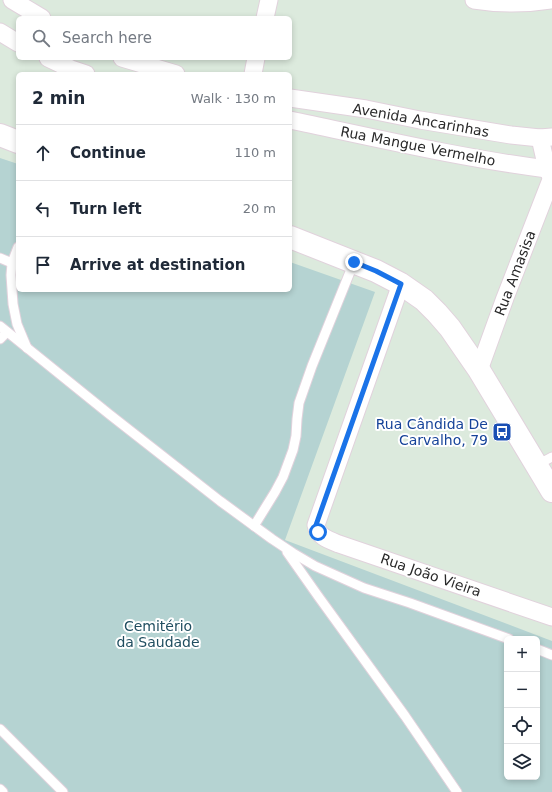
<!DOCTYPE html>
<html lang="en">
<head>
<meta charset="utf-8">
<style>
  :root { --surface:#fff; --page:#f2f2f3; --text:#1f2937; --muted:#747a83; --line:#e0e1e3 }
  body { margin:0; font-family:"DejaVu Sans",sans-serif; background:var(--page); color:var(--text) }
  .controls { position:absolute; right:12px; bottom:12px; display:grid; overflow:hidden; border-radius:6px; box-shadow:0 2px 6px #0003 }
  .controls button { width:36px; height:36px; display:grid; place-items:center; padding:0; border:0; border-bottom:1px solid var(--line); background:var(--surface); color:var(--text); font:20px sans-serif }
  .stop { position:absolute; width:12px; height:12px; margin:-9px; border:3px solid #1a73e8; border-radius:50%; background:#fff }
  .stop.end { background:#1a73e8; border-color:#fff; box-shadow:0 1px 4px #0008 }
  .list { margin:0; padding:0; list-style:none }
  h2 { display:flex; justify-content:space-between; align-items:center; height:52px; margin:0; padding:0 16px; font-size:17px }
  h2 small { font-size:13px; font-weight:400; color:var(--muted) }
  .list li { display:grid; grid-template-columns:26px 1fr auto; gap:12px; align-items:center; box-sizing:border-box; height:56px; padding:0 16px; border-top:1px solid var(--line) }
  .list b { display:block; font-size:15px; white-space:nowrap }
  .list em { font-size:13px; font-style:normal; color:var(--muted) }
  .icon { flex:none; width:22px; height:22px; fill:none; stroke:currentColor; stroke-width:2; stroke-linecap:round; stroke-linejoin:round }
  .map { position:relative; flex:none; width:552px; height:792px; overflow:hidden }
  .search { position:absolute; background:var(--surface); box-shadow:0 2px 6px #0003; left:16px; top:16px; width:276px; height:44px; display:flex; align-items:center; gap:10px; box-sizing:border-box; padding:0 14px; border-radius:6px; color:var(--muted); font-size:15px }
  .panel { position:absolute; background:var(--surface); box-shadow:0 2px 6px #0003; left:16px; top:72px; width:276px; height:220px; border-radius:6px }
  .map>svg:first-child { display:block }
  .cemetery { fill:#b5d3d2; fill-rule:evenodd }
  .lines { fill:none; stroke-linecap:round; stroke-linejoin:round }
  .service-casing { stroke:#e1d2dc; stroke-width:11 }
  .minor-casing { stroke:#e1d2dc; stroke-width:19 }
  .tertiary-casing { stroke:#e1d2dc; stroke-width:24 }
  .service { stroke:#fff; stroke-width:9 }
  .minor { stroke:#fff; stroke-width:17 }
  .tertiary { stroke:#fff; stroke-width:22 }
  .route { stroke:#1a73e8; stroke-width:5 }
  .labels { text-anchor:middle; stroke-width:4; stroke-linejoin:round; paint-order:stroke }
  .street-label { font-size:14px; fill:#292929; stroke:#fff }
  .transit-label { font-size:14px; fill:#164399; stroke:#fff; text-anchor:end }
  .park-label { font-size:14px; fill:#204e60; stroke:#fff }
</style>
</head>
<body>
<div class="map">
<svg width="552" height="792" viewBox="0 0 552 792">
  <rect width="100%" height="100%" fill="#dceadd"/>
  <path class="cemetery" d="M0,158l18,6v126h272v-28l85,30 -90,248 267,101v151h-552zM507,639h30v138h-30z"/>
  <g class="lines">
    <defs>
      <g id="service">
        <polyline points="18,247 12,263 11,275 13,304 17,324 27,348"/>
        <polyline points="0,258 12,263"/>
        <polyline points="0,326 109,414 220,501 272,539 293,553 315,566 364,588 410,603 509,639"/>
        <polyline points="0,339 7,332"/>
        <polyline points="537,465 552,457"/>
        <polyline points="254,526 275,492 283,477 293,450 296,436 297,419 299,403 312,366 354,262"/>
        <polyline points="287,552 318,596 405,716 457,792"/>
        <polyline points="537,649 552,655"/>
        <polyline points="0,729 63,792"/>
        <polyline points="0,789 3,792"/>
      </g>
      <g id="minor">
        <polyline points="12,0 42,18"/>
        <path d="M474,0c25,4 51,4 76,0"/>
        <polyline points="265,18 269,0"/>
        <polyline points="0,32 18,43"/>
        <polyline points="48,58 71,69 86,74"/>
        <polyline points="122,58 176,74"/>
        <polyline points="253,74 256,58"/>
        <polyline points="290,98 366,109 420,120 511,135 540,138 552,137"/>
        <path d="M290,120c86,18 170,38 257,49"/>
        <polyline points="540,138 547,169 552,178"/>
        <path d="M401,284l-85,241c2,12 13,15 23,19l213,73"/>
        <polyline points="479,370 505,298 552,177"/>
      </g>
      <g id="tertiary">
        <polyline points="0,135 18,142"/>
        <polyline points="290,237 376,271 401,284 424,300 437,313 450,328 479,370 552,491"/>
      </g>
    </defs>
    <use href="#service" class="service-casing"/>
    <use href="#minor" class="minor-casing"/>
    <use href="#tertiary" class="tertiary-casing"/>
    <use href="#service" class="service"/>
    <use href="#minor" class="minor"/>
    <use href="#tertiary" class="tertiary"/>
  </g>
  <g class="lines">
    <polyline class="route" points="318,532 316,525 401,284 376,271 354,262"/>
  </g>
  <defs>
    <symbol id="bus-square" viewBox="-11 -11 22 22"><rect x="-9" y="-9" width="18" height="18" rx="4" fill="#1a4fb4" stroke="#fff"/><path d="M-5-6H5V4H4V6H2V4H-2V6H-4V4H-5ZM-3.5-4V0h7V-4ZM-3.5 1.2v1.5H-2V1.2ZM2 1.2v1.5H3.5V1.2Z" fill="#fff"/></symbol>
  </defs>
  <g fill-rule="evenodd">
    <use href="#bus-square" x="491" y="421" width="22" height="22"/>
  </g>
  <g class="labels">
    <g class="street-label">
      <text transform="translate(421 120) rotate(10)" y="5">Avenida Ancarinhas</text>
      <text transform="translate(418 146) rotate(11)" y="5">Rua Mangue Vermelho</text>
      <text transform="translate(515 273) rotate(-69)" y="5">Rua Amasisa</text>
      <text transform="translate(431 575) rotate(19)" y="5">Rua João Vieira</text>
    </g>
    <g class="transit-label">
      <text x="488" y="429">Rua Cândida De<tspan x="488" dy="16">Carvalho, 79</tspan></text>
    </g>
    <g class="park-label">
      <text x="158" y="631">Cemitério<tspan x="158" dy="16">da Saudade</tspan></text>
    </g>
  </g>
</svg>
<div class="controls">
<button>+</button>
<button>−</button>
<button><svg class="icon" aria-label="locate" viewBox="0 0 24 24"><circle cx="12" cy="12" r="6"/><path d="M12 2v4M12 18v4M2 12h4M18 12h4"/></svg></button>
<button><svg class="icon" aria-label="layers" viewBox="0 0 24 24"><path d="M12 4l9 5-9 5-9-5zM3 14l9 5 9-5"/></svg></button>
</div>
<div class="stop" style="left:318px;top:532px"></div>
<div class="stop end" style="left:354px;top:262px"></div>
<div class="search"><svg class="icon" aria-label="search" viewBox="0 0 24 24"><circle cx="10" cy="10" r="6"/><path d="M15 15l6 6"/></svg>Search here</div>
<section class="panel">
<h2>2 min<small>Walk · 130 m</small></h2>
<ul class="list">
<li><svg class="icon" aria-label="ahead" viewBox="0 0 24 24"><path d="M12 20V5M6 11l6-6 6 6"/></svg><div><b>Continue</b></div><em>110 m</em></li>
<li><svg class="icon" aria-label="left" viewBox="0 0 24 24"><path d="M17 20v-9H6M10 6l-5 5 5 5"/></svg><div><b>Turn left</b></div><em>20 m</em></li>
<li><svg class="icon" aria-label="arrive" viewBox="0 0 24 24"><path d="M6 21V4h12l-3 4 3 4H6"/></svg><div><b>Arrive at destination</b></div></li>
</ul>
</section>
</div>
</body>
</html>
